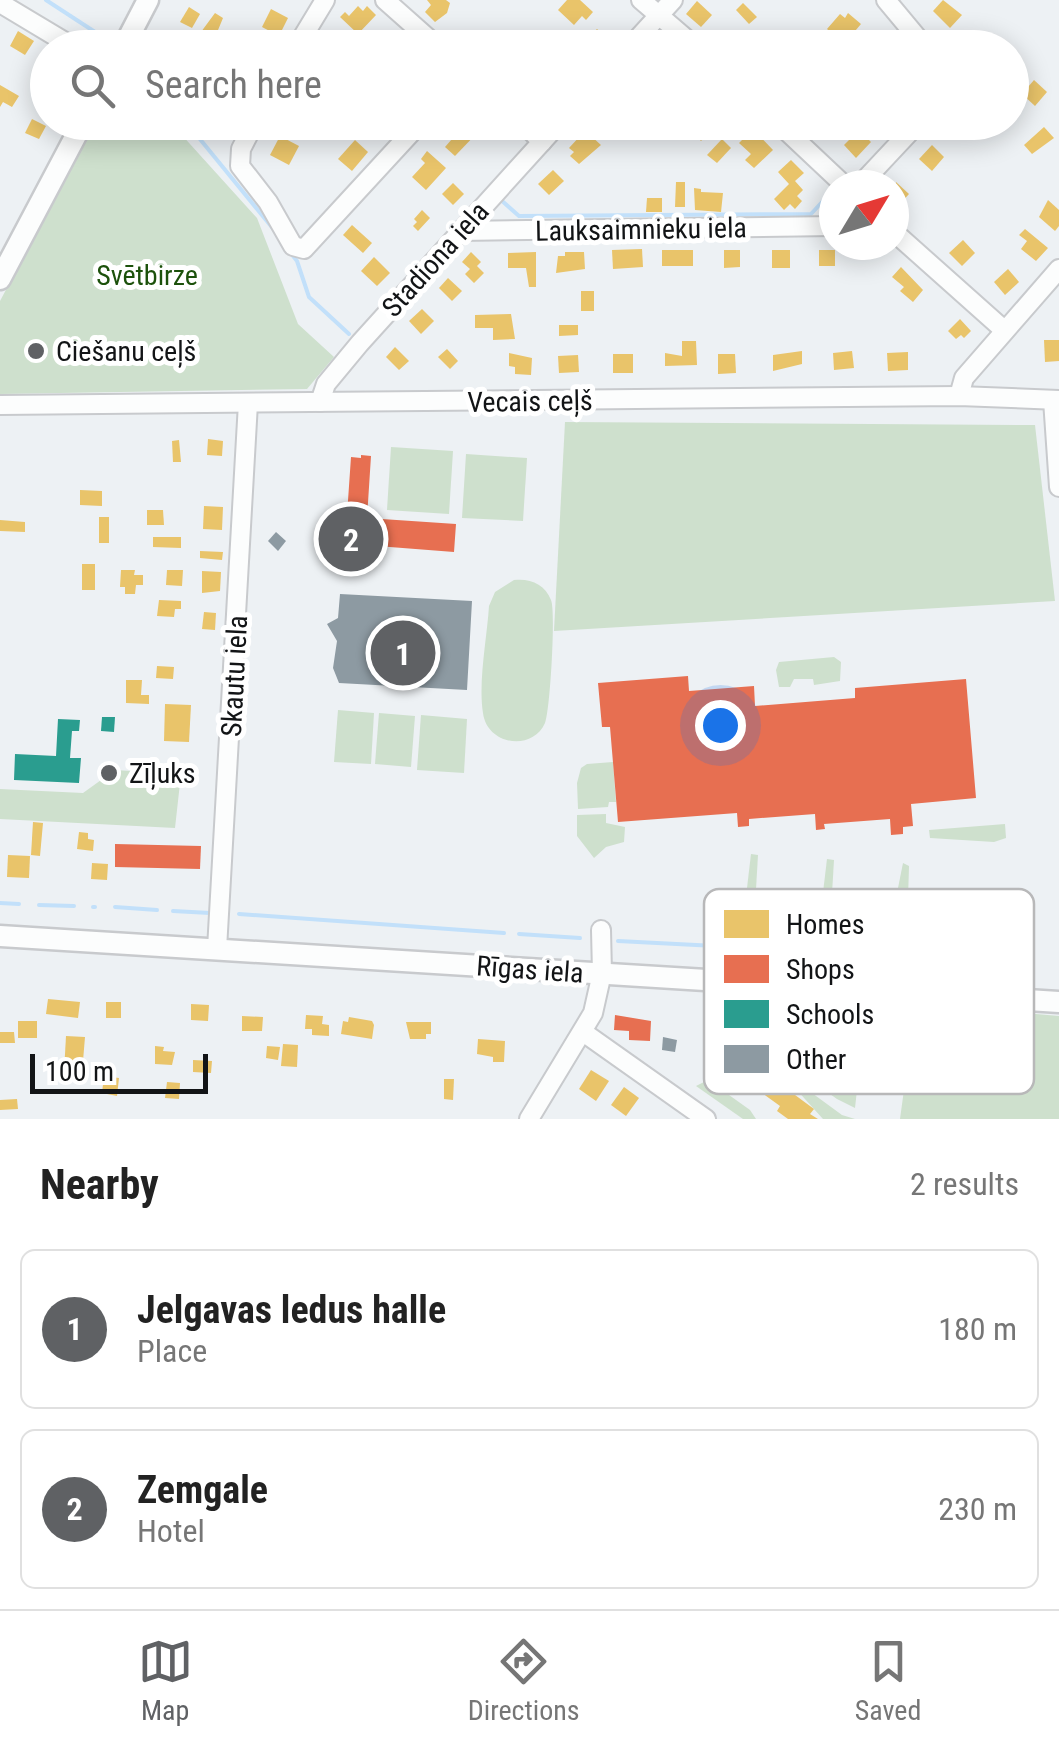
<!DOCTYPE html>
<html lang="en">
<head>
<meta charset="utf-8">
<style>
  :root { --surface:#fff; --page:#f2f2f2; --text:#222; --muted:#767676; --line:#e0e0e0; --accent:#5f6164 }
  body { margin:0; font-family:"Roboto Condensed",sans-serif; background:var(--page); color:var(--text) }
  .compass { position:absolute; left:819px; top:170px; width:90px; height:90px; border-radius:50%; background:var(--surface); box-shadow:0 5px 25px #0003; rotate:52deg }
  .scale { position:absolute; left:30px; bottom:25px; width:178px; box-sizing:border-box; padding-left:10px; border:5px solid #121416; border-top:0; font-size:28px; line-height:35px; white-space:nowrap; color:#121416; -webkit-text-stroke:8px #fff; paint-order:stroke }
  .you { position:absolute; left:720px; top:725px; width:35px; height:35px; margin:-25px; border:8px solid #fff; border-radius:50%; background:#1a73e8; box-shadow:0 0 0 15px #1a73e833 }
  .badge { display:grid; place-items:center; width:65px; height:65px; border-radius:50%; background:var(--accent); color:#fff; font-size:32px; font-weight:700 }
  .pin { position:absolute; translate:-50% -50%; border:5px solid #fff; box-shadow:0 2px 10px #0006 }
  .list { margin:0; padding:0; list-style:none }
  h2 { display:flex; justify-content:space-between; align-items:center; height:130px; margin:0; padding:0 40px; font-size:42px }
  h2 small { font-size:32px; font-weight:400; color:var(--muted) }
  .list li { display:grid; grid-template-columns:65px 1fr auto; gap:30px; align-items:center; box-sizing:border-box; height:160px; margin:0 20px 20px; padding:0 20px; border:2px solid var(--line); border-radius:15px }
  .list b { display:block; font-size:38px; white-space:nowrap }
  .list p { margin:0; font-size:32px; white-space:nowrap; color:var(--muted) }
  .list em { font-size:32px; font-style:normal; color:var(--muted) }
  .icon { flex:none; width:55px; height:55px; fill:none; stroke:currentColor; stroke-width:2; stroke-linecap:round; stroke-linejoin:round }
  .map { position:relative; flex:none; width:1059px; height:1119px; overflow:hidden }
  .search { position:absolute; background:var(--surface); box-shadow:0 5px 25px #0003; left:30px; right:30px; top:30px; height:110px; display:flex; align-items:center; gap:25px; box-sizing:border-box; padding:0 35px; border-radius:55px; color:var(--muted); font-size:38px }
  .sheet { height:490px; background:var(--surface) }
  nav { display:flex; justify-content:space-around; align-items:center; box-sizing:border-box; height:140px; border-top:2px solid var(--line); background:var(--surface); font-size:28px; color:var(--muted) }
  nav a { display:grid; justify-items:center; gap:5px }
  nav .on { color:var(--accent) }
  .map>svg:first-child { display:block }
  .green { fill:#cee0cd }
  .homes { fill:#e9c46a }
  .shops { fill:#e76f51 }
  .schools { fill:#2a9d8f }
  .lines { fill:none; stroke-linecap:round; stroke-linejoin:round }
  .stream { stroke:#c2e0fa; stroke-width:4 }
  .building { fill:#8d9aa2 }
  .minor-casing { stroke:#c8cacd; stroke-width:22 }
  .major-casing { stroke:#c8cacd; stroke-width:25 }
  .minor { stroke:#fcfdfd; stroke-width:18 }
  .major { stroke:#fcfdfd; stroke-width:20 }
  .poi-dot { fill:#5f6164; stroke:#fff; stroke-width:4 }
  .labels { text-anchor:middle; stroke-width:10; stroke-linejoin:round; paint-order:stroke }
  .street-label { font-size:28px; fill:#121416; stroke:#fff }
  .park-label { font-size:28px; fill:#1c510b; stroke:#fff }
  .poi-label { font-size:28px; fill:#121416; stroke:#fff; text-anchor:start }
  .key { fill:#fff; stroke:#b8b8b9; stroke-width:2.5 }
  .key-label { font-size:28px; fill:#121416 }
</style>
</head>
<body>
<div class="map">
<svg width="1059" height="1119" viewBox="0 0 1059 1119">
  <rect width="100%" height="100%" fill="#edf1f4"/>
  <g class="green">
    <polygon points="95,123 171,123 257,218 298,324 334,357 307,389 0,394 0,301"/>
    <polygon points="565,422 1035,425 1055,601 554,631"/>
    <polygon points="391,447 453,451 449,514 387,510"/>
    <polygon points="466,454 527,458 523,521 462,518"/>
    <path d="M514,580c16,-2 31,4 37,20 5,11 -1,111 -6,123 -13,29 -58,22 -62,-10 -5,-31 4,-75 6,-107l6,-14z"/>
    <polygon points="834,657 841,662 840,681 814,685 813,679 794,679 790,687 779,687 776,670 779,662"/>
    <polygon points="338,710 374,713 371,764 334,762"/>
    <polygon points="379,713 415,716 411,767 375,764"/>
    <polygon points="421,715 467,719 464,773 417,770"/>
    <polygon points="613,762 616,802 609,802 608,807 578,809 577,783 581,768 587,764"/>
    <polygon points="115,770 181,774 175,828 0,819 0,789 83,793"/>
    <polygon points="606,814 606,823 625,827 624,842 606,847 594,858 577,836 577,815"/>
    <polygon points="1005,824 1006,838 994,842 930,838 929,830"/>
    <polygon points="751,854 758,855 754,923 743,922"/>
    <polygon points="827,859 834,860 830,927 819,926"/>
    <polygon points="903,863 909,866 907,932 896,931 898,888"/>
    <polygon points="907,1003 1059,1016 1059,1119 900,1119 906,1075"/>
    <polygon points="826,1047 834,1069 859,1072 855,1108 837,1099 803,1075"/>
    <polygon points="753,1050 842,1115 855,1119 823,1119 795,1088 750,1054"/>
    <polygon points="708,1080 750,1110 756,1119 743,1119 696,1086"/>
  </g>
  <g class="homes">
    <polygon points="427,0 446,0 450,3 447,13 435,22 425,12 431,5"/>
    <polygon points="567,0 580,0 593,12 586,20 582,16 574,25 558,10"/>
    <polygon points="943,0 962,15 950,28 933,11"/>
    <polygon points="697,1 712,15 701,27 686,14"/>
    <polygon points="743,3 757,17 749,24 736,10"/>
    <polygon points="358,6 363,11 367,6 376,15 358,34 340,17 345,12 349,16"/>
    <polygon points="189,7 200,14 192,28 180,22"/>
    <polygon points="271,9 288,18 279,36 262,27"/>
    <polygon points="215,13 223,18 211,47 202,42 206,35 201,32"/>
    <polygon points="848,13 861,24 850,37 842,30 836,37 827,29 840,14 845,18"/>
    <polygon points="597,29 607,38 598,48 593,48 585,40"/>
    <polygon points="18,31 34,41 25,55 10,46"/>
    <polygon points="487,33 501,48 473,48"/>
    <polygon points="392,34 406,48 379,48"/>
    <polygon points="1034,80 1047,92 1035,106 1022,94"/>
    <polygon points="0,85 19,96 12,107 3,102 0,107"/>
    <polygon points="32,119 46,126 39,139 25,133"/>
    <polygon points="207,122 230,122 224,135 205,126"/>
    <polygon points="467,122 478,132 455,156 445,147"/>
    <polygon points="707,122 713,129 701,141 694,134"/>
    <polygon points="953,122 974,122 958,140 947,129"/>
    <polygon points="1044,127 1054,138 1032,154 1024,145"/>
    <polygon points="753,129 773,150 754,168 745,160 751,154 739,143"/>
    <polygon points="859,130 871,142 856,158 844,145"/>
    <polygon points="581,135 586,140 590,135 601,145 579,164 570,156 574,152 569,148"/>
    <polygon points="280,136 299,146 289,165 270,155"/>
    <polygon points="722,139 731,148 717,163 707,155"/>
    <polygon points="355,140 368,152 352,171 338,159"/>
    <polygon points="932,145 944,157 932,171 919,159"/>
    <polygon points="427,151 446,168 426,190 412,177 425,163 421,159"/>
    <polygon points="791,160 804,173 795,181 803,190 797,196 802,201 795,209 790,204 784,210 774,199 789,184 778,172"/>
    <polygon points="553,170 564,181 549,195 538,184"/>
    <polygon points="676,182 685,182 685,207 675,207"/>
    <polygon points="896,182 909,194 898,206 894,203"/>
    <polygon points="453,183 464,194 453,205 442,194"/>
    <polygon points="694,188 701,189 701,192 723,193 721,212 695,210"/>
    <polygon points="647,198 662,198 662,212 646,212"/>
    <polygon points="1048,200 1059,210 1059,226 1055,231 1039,217"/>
    <polygon points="422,210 430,218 418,231 413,226 417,222 414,219"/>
    <polygon points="352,225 372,243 363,253 343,235"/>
    <polygon points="1025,229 1048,248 1036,261 1021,249 1027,241 1019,235"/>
    <polygon points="963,240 975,253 962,266 949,253"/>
    <polygon points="642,249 643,267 613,269 612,250"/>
    <rect x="662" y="250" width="31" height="16"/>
    <polygon points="724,250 740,250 740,267 724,268"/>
    <rect x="772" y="250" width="18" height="18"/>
    <rect x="819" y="250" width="16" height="16"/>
    <polygon points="471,252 481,262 477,266 484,273 474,283 465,274 470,269 462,262"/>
    <polygon points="536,252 536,287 529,287 526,268 508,268 508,253"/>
    <polygon points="565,252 584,252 585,269 556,273 558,256 565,256"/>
    <polygon points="374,257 390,273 377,286 361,271"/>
    <polygon points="901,267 923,290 913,302 900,291 904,287 892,277"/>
    <polygon points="1008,269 1019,282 1005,295 994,282"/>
    <polygon points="448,278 462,291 452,301 439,288"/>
    <rect x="581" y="291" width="13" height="20"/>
    <polygon points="422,309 434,321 421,334 409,321"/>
    <polygon points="511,314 515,339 493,340 493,328 475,328 475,315"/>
    <polygon points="960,319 971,331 964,338 961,335 956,339 948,331"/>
    <polygon points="559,325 578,325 578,335 559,336"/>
    <polygon points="1044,340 1059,340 1059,361 1045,362"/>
    <polygon points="682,341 696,341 697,365 665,366 665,353 682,356"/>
    <polygon points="395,347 409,361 399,370 386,357"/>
    <polygon points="447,349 458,361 450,369 438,357"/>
    <polygon points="802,351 802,364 773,371 773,355"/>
    <polygon points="852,351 854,368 834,370 833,353"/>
    <polygon points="908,352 908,370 888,371 887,353"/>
    <polygon points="509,353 532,358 531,375 515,374 515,367 509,366"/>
    <rect x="613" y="354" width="20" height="19"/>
    <polygon points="718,354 735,354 736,373 718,374"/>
    <polygon points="578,355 579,372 559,373 558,356"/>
    <polygon points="208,439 223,441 222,456 207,455"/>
    <polygon points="179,440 181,462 173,462 172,441"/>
    <polygon points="80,490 102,491 102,506 80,505"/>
    <polygon points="204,506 223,507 222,530 203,529"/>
    <polygon points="147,510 163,510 164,525 147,525"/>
    <rect x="99" y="517" width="10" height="26"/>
    <polygon points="0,520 25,522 25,532 0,531"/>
    <polygon points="153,537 181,537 181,548 153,547"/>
    <polygon points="200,551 223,552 222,560 200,558"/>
    <rect x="82" y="564" width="13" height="26"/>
    <polygon points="121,570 135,570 134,575 143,575 143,585 136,585 135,594 125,594 125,587 120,587"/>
    <polygon points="167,570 183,570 182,586 166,585"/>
    <polygon points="202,571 221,572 220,591 202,593"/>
    <polygon points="159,600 181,601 181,609 175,609 174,617 157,616"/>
    <polygon points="204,612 216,613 215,630 202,629"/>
    <polygon points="157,666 174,667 173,679 156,678"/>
    <polygon points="126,680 142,680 141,695 149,695 149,704 126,703"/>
    <polygon points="165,704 191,705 189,742 164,741"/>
    <polygon points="33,822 43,823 40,856 31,855"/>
    <polygon points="79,832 88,833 88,839 94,840 93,851 77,849"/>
    <polygon points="8,855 30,856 29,878 7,877"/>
    <polygon points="92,863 108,864 107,880 91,879"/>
    <polygon points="48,999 80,1002 78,1018 46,1014"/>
    <rect x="106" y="1002" width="15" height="16"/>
    <polygon points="191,1004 209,1005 208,1021 191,1020"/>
    <polygon points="306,1015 323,1016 322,1024 329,1025 329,1036 312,1035 312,1029 305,1029"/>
    <polygon points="242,1016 263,1017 262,1031 242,1031"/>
    <polygon points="349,1017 372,1021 374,1025 372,1039 341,1034 343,1021 348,1022"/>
    <rect x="18" y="1021" width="19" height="17"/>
    <polygon points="406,1022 431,1022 431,1034 426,1034 426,1039 410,1039"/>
    <polygon points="0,1032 14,1032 15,1043 0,1043"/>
    <polygon points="66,1036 85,1037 82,1073 64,1072"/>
    <polygon points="478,1039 505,1041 504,1062 493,1062 493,1057 477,1054"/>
    <polygon points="283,1044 298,1045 297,1067 281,1066"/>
    <polygon points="155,1046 164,1047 163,1051 175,1052 172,1065 155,1064"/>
    <polygon points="267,1046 280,1047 278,1060 266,1058"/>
    <polygon points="747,1053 794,1087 791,1092 814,1109 810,1114 818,1119 788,1119 777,1111 780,1106 733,1072"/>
    <polygon points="193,1060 212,1061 211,1073 193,1072"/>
    <polygon points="591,1070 609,1081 596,1101 579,1089"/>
    <polygon points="104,1076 119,1078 117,1096 102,1093"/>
    <polygon points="444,1079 454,1079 453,1100 444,1099"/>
    <polygon points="167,1082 180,1083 179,1099 165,1098"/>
    <polygon points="624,1087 639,1098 626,1116 611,1105"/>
    <polygon points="17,1099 18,1109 0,1110 0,1100"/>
  </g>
  <g class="shops">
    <polygon points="361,455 371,456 367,518 456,524 454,552 377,546 377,550 371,549 359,560 331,530 347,515 351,457 361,458"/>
    <polygon points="688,676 689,691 754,686 755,706 855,698 855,688 966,679 976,798 911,804 913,826 903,827 903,834 891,835 890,819 824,824 825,829 816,830 815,814 749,819 749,826 738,827 737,813 618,822 610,727 602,727 598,683"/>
    <polygon points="115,844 201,846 200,869 115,867"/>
    <polygon points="615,1015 651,1021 650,1041 629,1040 629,1031 614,1030"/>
  </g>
  <g class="schools">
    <polygon points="102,717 115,717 114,732 101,731"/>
    <polygon points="58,719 80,720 79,731 72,731 70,758 81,758 79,783 14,780 15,754 56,756"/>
  </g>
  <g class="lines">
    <g class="stream">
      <polyline points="46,0 115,45"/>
      <polyline points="186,122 275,231"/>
      <polyline points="501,200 519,216 811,214 834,189"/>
      <polyline points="289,251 297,261 309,297 349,334"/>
      <polyline points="0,903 19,904"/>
      <polyline points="39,905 74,906"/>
      <polyline points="93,907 95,907"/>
      <polyline points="115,907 157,910"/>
      <polyline points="173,911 210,913"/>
      <polyline points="239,914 504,933"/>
      <polyline points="519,934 580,938"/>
      <polyline points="618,941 735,947"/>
    </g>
  </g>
  <g class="building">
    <polygon points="276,532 286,541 278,551 268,541"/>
    <polygon points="340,594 472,601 467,690 339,683 333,668 337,641 327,624 338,618"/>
    <polygon points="663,1037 677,1040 675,1052 662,1050"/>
  </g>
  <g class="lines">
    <defs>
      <g id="minor">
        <polyline points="385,0 439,48"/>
        <polyline points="641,0 697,48"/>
        <polyline points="886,0 926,48"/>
        <polyline points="0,3 75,48"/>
        <polyline points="296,48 325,0"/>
        <polyline points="629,48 673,0"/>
        <polyline points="255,122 241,149 240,166 268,202 293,246 304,249 421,122"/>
        <polyline points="522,122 542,142"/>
        <polyline points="777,122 844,185"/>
        <polyline points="860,185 919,122"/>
        <polyline points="460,231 834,226"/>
        <polyline points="894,232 1004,330"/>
        <polyline points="959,396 964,378 1059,269"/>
        <polyline points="1053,400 1059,487"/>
        <polyline points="320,402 326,384 360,343 560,122"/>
        <polyline points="0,405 959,396 1059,400"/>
        <polyline points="217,949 248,403"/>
        <polyline points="583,1032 706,1119"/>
        <polyline points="529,1119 593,1013 602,973 601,930"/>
      </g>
      <g id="major">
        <polyline points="123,48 148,0"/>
        <polyline points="0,279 83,122"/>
        <polyline points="0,936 1059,1002"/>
      </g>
    </defs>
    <use href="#minor" class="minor-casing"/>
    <use href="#major" class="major-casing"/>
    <use href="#minor" class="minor"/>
    <use href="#major" class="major"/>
  </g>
  <g class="poi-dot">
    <circle cx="36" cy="351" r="10"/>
    <circle cx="109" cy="773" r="10"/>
  </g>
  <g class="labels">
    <g class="street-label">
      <text transform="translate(641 229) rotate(-1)" y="10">Lauksaimnieku iela</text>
      <text transform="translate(435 259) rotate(-48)" y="10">Stadiona iela</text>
      <text transform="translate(530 401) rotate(-1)" y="10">Vecais ceļš</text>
      <text transform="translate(234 676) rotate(-87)" y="10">Skautu iela</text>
      <text transform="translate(530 969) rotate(4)" y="10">Rīgas iela</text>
    </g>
    <g class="park-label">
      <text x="147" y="285">Svētbirze</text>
    </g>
    <g class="poi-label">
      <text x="56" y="361">Ciešanu ceļš</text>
      <text x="129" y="783">Zīļuks</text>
    </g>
  </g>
  <rect x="704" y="889" width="330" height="205" rx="15" class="key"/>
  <rect x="724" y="910" width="45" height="28" fill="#e9c46a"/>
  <rect x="724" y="955" width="45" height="28" fill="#e76f51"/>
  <rect x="724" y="1000" width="45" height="28" fill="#2a9d8f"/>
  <rect x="724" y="1045" width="45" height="28" fill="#8d9aa2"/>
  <g class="key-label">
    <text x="786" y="934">Homes</text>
    <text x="786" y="979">Shops</text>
    <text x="786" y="1024">Schools</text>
    <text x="786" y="1069">Other</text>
  </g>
</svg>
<svg class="compass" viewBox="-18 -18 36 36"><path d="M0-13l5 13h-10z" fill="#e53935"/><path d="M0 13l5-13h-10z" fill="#767676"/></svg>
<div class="scale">100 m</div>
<div class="you"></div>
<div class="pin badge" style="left:403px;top:653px">1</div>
<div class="pin badge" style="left:351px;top:539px">2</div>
<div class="search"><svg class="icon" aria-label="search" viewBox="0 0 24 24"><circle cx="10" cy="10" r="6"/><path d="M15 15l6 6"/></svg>Search here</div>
</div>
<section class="sheet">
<h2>Nearby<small>2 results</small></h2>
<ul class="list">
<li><span class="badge">1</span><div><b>Jelgavas ledus halle</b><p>Place</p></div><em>180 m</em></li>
<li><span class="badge">2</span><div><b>Zemgale</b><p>Hotel</p></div><em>230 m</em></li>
</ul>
</section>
<nav>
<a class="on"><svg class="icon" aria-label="map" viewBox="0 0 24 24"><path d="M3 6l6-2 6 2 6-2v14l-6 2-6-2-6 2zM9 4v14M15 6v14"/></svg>Map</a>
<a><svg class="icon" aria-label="directions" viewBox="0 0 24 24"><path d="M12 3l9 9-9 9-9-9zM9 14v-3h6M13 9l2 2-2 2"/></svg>Directions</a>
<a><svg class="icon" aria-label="saved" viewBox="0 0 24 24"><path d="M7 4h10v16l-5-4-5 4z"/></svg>Saved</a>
</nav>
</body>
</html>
